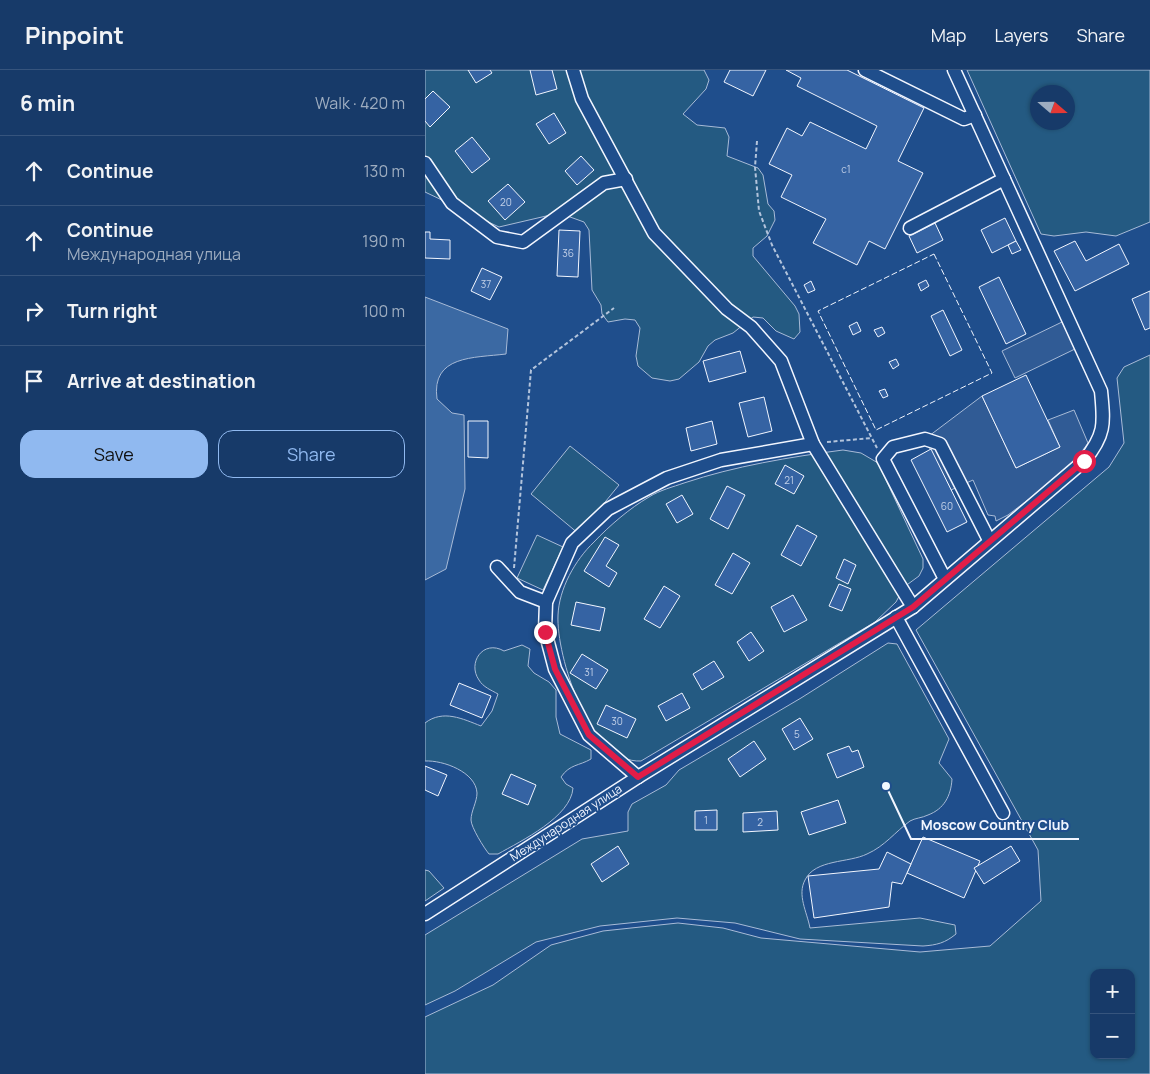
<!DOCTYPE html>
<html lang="en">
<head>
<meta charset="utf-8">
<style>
  :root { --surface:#173a69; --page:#20416f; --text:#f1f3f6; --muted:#9eadc0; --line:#36547d; --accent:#90b9f0 }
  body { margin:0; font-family:Manrope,sans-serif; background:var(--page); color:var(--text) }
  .controls { position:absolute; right:15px; bottom:15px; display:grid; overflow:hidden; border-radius:10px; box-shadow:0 1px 4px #0004 }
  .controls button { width:45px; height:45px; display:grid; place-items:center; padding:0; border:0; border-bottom:1px solid var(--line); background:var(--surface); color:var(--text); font:25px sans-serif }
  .compass { position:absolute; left:605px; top:15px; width:45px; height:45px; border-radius:50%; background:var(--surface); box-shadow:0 1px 4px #0004; rotate:110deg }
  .stop { position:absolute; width:15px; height:15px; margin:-11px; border:4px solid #e11d48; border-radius:50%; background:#fff }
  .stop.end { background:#e11d48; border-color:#fff; box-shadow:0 1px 5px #0008 }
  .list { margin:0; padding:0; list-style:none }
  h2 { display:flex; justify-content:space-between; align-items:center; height:65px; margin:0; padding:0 20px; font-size:21px }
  h2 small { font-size:16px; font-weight:400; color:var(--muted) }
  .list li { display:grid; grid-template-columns:32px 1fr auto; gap:15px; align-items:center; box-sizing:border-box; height:70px; padding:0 20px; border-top:1px solid var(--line) }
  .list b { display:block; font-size:19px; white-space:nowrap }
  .list p { margin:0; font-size:16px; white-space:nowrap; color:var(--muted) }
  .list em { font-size:16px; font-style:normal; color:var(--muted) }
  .actions { display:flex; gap:10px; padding:15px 20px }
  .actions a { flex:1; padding:11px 0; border:1px solid var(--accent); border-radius:15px; text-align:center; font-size:18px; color:var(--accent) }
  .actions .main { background:var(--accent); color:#111 }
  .icon { flex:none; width:28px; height:28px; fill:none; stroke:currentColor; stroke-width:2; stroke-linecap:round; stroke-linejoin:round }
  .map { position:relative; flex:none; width:725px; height:1004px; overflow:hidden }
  header { display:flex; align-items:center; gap:30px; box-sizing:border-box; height:70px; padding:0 25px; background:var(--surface); border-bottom:1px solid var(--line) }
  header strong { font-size:24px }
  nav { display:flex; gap:28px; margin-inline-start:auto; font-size:18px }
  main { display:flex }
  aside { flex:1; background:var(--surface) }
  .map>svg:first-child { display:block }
  .green { fill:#245a82; stroke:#a8bbd7; fill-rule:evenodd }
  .parking { fill:#305b95; stroke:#a8bbd7 }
  .water { fill:#3b69a3; stroke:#a8bbd7 }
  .building { fill:#3563a3; stroke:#f2f6ff }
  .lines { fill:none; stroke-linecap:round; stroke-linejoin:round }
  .minor-casing { stroke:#f2f6ff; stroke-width:15 }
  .path { stroke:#b3c4dc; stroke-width:2; stroke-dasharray:4 2.5; stroke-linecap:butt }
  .minor { stroke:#1f4e8c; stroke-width:12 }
  .fence { stroke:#f2f6ff; stroke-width:1; stroke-dasharray:6 2.5; stroke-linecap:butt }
  .route { stroke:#e11d48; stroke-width:6 }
  .labels { text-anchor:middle; stroke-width:4; stroke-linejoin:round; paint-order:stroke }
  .number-label { font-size:10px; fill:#c3d1e8 }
  .street-label { font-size:12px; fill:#f2f6ff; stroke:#1f4e8c }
  .leader { fill:none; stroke:#f2f6ff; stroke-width:2 }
  .callout-dot { fill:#f2f6ff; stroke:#1f4e8c; stroke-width:2 }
  .callout-label { font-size:14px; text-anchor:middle; font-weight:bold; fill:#f2f6ff; stroke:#1f4e8c; stroke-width:4; stroke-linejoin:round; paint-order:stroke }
</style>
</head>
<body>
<header>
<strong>Pinpoint</strong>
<nav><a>Map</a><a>Layers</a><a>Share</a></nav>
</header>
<main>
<aside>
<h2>6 min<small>Walk · 420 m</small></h2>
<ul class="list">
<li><svg class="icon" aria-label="ahead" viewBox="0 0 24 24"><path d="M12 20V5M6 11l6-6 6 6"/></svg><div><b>Continue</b></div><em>130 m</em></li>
<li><svg class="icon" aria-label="ahead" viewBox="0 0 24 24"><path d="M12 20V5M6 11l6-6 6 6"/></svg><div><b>Continue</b><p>Международная улица</p></div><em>190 m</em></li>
<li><svg class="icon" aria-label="right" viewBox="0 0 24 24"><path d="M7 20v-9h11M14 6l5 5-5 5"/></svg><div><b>Turn right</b></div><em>100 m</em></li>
<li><svg class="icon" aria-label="arrive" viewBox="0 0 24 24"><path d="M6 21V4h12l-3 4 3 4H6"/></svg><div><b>Arrive at destination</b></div></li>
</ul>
<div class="actions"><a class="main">Save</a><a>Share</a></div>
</aside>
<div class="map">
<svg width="725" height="1004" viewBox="0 0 725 1004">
  <rect width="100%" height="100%" fill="#1f4e8c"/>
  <g class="green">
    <polygon points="0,0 279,0 284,10 281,19 258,44 272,55 300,58 304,67 302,86 333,98 338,105 343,134 349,141 350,150 342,166 328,178 328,186 370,236 374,244 375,262 369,269 351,261 338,248 328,247 308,263 290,270 283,276 274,292 254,309 245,311 227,308 213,296 211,286 215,258 210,250 200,249 183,252 177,244 176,235 167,220 164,160 159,152 134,143 74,157 0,122"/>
    <path d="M542,0h183v152l-34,14 -30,-4 -32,4 -13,-2zM612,22h30v30h-30z"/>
    <path d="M725,285v719h-725v-57l68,-32 58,-40 52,-14 75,-8 45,5 38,10 159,14 70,-6 51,-45 -3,-51 -122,-220 193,-163 15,-24 -7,-65 7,-11zM669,903h37v82h-37z"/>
    <polygon points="145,376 194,415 154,464 106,424"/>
    <path d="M418,380l18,3 17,10 45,96v9l-4,8 -15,11 -8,15 -21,20 -234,139c-51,3 -85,-105 -83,-146 1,-26 17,-55 36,-73 15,-16 36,-34 55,-45 11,-7 24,-10 35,-14 51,-17 106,-26 159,-33z"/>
    <polygon points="112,465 138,477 118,520 92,508"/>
    <path d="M463,573l9,1 52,95 -10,24 13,16c-1,17 -8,30 -24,36 -6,3 -13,3 -18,6 -15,11 -25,25 -43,33 -18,9 -52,5 -62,26 -8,15 2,32 5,48l110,-10 35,7 1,9c-11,9 -19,11 -33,12l-123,-7 -65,-16 -58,-5 -77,8 -64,16 -81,49 -30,14v-70l157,-96 46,-8v-19l4,-8 34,-19 13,-15 122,-72z"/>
    <path d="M97,575l8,4 -2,17 6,7 15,9 7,8v27l4,17 31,16v9c-12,7 -21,5 -30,18l5,7 7,4c-2,29 -52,53 -75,66h-9c-5,-6 -18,-27 -18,-34 0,-9 6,-18 6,-27 -1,-21 -34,-33 -52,-32v-38c18,-14 38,-4 56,3l11,-15 6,-17c-7,-4 -15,-7 -19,-14 -12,-17 4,-41 25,-29z"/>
    <polygon points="0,800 4,801 19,818 0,831"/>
  </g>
  <g class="parking">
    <polygon points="637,252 650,279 590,308 577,281"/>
    <polygon points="557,326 591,398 635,377 623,350 649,340 663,373 645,398 583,445 571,451 570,446 563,445 548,410 526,420 500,369"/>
  </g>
  <path class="water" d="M0,227l83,32 -2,25c-32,4 -75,1 -69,45l15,14 12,2 1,74 -19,80 -21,11z"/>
  <g class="building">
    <polygon points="43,0 65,0 67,3 51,13"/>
    <polygon points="105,0 127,0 132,19 111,25"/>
    <polygon points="305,0 341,0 328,26 299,12"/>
    <polygon points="361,0 422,0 499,38 473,91 498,103 460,179 444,171 432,195 388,173 401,149 356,127 367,105 344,94 362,58 377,66 385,52 441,79 452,56 372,16 376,8"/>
    <polygon points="8,21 25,37 5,57 0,51 0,29"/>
    <polygon points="129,43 141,63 124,74 111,54"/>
    <polygon points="47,67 65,89 47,103 30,81"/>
    <polygon points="156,86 169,100 152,115 140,101"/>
    <polygon points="83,114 100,132 80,150 63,131"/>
    <polygon points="580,148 591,171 567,183 556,160"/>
    <polygon points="510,153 518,170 492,183 484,166"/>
    <polygon points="134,160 155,161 153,207 132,206"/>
    <polygon points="0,162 5,162 5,169 25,170 25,189 0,188"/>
    <polygon points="591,171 596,180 587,184 583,175"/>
    <polygon points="650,171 661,191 694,174 704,194 650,221 629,181"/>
    <polygon points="57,198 77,207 65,230 46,221"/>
    <polygon points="574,207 601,264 581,274 554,217"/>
    <polygon points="501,210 504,216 496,221 493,214"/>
    <polygon points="386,211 390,220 383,223 379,215"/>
    <polygon points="725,221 725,258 720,260 707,229"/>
    <polygon points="518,240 537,280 525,286 506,246"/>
    <polygon points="432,252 436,261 428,265 424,256"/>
    <polygon points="457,257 460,263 453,267 449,260"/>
    <polygon points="315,281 321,302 284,312 278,291"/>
    <polygon points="471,289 474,295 468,299 464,292"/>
    <polygon points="601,305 635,377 591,398 557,326"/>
    <polygon points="460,319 463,326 458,328 454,321"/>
    <polygon points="339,327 347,361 323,367 314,333"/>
    <polygon points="43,351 63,351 63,388 43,387"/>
    <polygon points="287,351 292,374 266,381 261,358"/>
    <polygon points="506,379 542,452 522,462 486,390"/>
    <polygon points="360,395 379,406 369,424 350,414"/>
    <polygon points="302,416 320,425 303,459 285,449"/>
    <polygon points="257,425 268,444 252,453 241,434"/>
    <polygon points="372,455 392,466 376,496 356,485"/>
    <polygon points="180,467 194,475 181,496 192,503 184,517 159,501"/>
    <polygon points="308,483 325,493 307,524 290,515"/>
    <polygon points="419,489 431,495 423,514 411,508"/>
    <polygon points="414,514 426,519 417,541 404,536"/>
    <polygon points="239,516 255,526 235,558 219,549"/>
    <polygon points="368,525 382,550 359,562 346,537"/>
    <polygon points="151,532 180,538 175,561 146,555"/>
    <polygon points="326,562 339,581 324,591 312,572"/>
    <polygon points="157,584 183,600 171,619 145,603"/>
    <polygon points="289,591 299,607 277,620 268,604"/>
    <polygon points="34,613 66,626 57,648 25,635"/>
    <polygon points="257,623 265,638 241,651 233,636"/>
    <polygon points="181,635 211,649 202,668 172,654"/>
    <polygon points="375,648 388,669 369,680 357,659"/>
    <polygon points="329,671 341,689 315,707 303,689"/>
    <polygon points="424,676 427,682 433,680 439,697 412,708 402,684"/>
    <polygon points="0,696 22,705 13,726 0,720"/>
    <polygon points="86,704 111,715 103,735 77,724"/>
    <polygon points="413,730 421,753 384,765 376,742"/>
    <polygon points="292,740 292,760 270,760 270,741"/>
    <polygon points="352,741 353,760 318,762 318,743"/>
    <polygon points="498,767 555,791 539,828 482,803"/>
    <polygon points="193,776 204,794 177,812 166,794"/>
    <polygon points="586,776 595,791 559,814 549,798"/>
    <polygon points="462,782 486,794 477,814 467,812 464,837 389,848 383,806 454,799"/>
  </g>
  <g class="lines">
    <defs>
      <g id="minor">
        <polyline points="148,0 157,29 229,163 302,239 326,257 356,291 388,374 488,537"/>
        <polyline points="440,0 539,49 550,45"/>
        <polyline points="0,93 27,133 72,167 98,172 179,113 201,109"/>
        <polyline points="485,158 579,109"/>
        <polyline points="72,497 95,522 121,532"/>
        <polyline points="520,509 458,389 468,377 500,369 515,374 564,470"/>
        <polyline points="471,547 578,743"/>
        <polyline points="213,707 164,665 130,599 120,561 121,532 147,473 183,439 242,408 296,390 388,374"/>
        <path d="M0,844l213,-137 275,-170 171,-146c22,-27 20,-38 17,-70l-147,-321"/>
      </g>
    </defs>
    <use href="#minor" class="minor-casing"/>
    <g class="path">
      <polyline points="332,71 330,97 334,141 347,175 452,378"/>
      <polyline points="402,372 447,368"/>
      <polyline points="89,498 106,300 189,238"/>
    </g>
    <use href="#minor" class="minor"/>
    <polygon class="fence" points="509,184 567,303 451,360 393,241"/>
  </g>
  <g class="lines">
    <polyline class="route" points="120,562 130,599 164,665 213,707 488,537 659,391"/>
  </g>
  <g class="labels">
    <g class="number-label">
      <text x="421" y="103">с1</text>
      <text x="81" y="136">20</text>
      <text x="143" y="187">36</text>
      <text x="61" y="218">37</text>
      <text x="364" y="414">21</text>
      <text x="522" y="440">60</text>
      <text x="164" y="606">31</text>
      <text x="192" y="655">30</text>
      <text x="372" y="668">5</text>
      <text x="281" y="754">1</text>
      <text x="335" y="756">2</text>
    </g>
    <g class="street-label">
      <text transform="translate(141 753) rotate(-33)" y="4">Международная улица</text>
    </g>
  </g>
  <path class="leader" d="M461 716L486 769H654"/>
  <circle class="callout-dot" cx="461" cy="716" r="5"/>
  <g class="callout-label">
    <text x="570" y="760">Moscow Country Club</text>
  </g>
</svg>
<div class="controls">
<button>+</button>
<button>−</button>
</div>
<svg class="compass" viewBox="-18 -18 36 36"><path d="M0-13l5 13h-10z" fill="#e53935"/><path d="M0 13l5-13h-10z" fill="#9eadc0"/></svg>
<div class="stop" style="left:659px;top:391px"></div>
<div class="stop end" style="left:120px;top:562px"></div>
</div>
</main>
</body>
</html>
